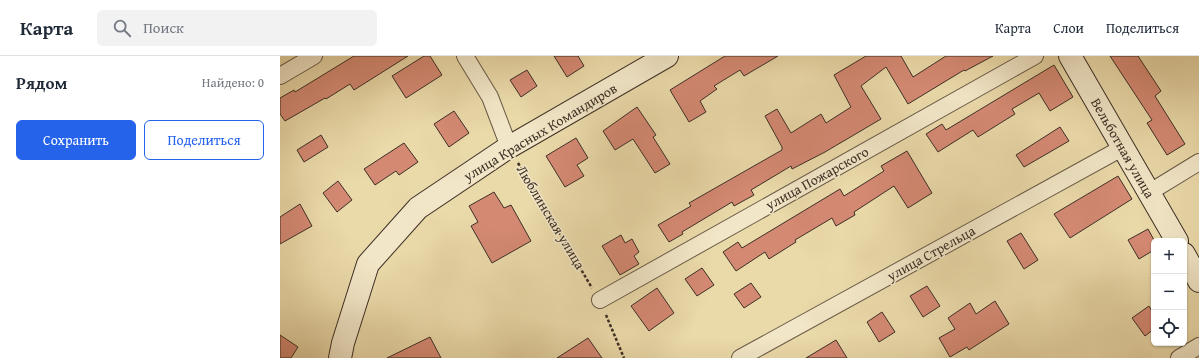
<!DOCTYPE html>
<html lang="ru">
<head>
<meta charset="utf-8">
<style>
  :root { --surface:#fff; --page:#f2f2f3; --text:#1f2937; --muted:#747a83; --line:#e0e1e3; --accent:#2563eb }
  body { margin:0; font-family:"Gentium Book Plus",serif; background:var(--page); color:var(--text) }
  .controls { position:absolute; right:12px; bottom:12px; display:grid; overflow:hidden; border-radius:6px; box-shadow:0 1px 3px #0004 }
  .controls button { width:36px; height:36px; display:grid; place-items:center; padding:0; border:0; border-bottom:1px solid var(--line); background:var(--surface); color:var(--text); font:20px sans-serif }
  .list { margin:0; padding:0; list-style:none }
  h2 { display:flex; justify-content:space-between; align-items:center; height:52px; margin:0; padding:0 16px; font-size:17px }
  h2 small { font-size:13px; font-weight:400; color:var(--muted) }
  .actions { display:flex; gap:8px; padding:12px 16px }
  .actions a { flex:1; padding:9px 0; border:1px solid var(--accent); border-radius:6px; text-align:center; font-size:14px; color:var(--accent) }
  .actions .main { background:var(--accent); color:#fff }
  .icon { flex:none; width:22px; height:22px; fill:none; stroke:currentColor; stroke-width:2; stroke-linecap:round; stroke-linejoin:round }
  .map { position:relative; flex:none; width:919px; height:302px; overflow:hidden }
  header { display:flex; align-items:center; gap:24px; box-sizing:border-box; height:56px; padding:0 20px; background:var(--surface); border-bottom:1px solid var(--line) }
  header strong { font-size:19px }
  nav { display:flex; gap:22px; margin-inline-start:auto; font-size:14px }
  .search { width:280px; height:36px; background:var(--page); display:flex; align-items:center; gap:10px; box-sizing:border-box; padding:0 14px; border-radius:6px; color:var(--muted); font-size:15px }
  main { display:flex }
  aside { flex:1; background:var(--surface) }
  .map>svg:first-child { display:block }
  .building { fill:#d48973; stroke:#3d2f25 }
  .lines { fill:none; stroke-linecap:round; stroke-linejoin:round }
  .street-casing { stroke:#685a46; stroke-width:18 }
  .secondary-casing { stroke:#3d2f25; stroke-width:24 }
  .path { stroke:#3d2f25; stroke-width:2.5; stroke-dasharray:3 2; stroke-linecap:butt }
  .street { stroke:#f1e6c7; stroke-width:16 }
  .secondary { stroke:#f1e6c7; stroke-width:22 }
  .labels { text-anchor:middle; stroke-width:3; stroke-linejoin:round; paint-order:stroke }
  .street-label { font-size:14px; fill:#3d2f25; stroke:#f1e6c7 }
</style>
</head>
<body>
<header>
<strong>Карта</strong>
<div class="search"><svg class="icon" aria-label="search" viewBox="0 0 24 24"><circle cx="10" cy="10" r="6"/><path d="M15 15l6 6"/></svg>Поиск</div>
<nav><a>Карта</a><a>Слои</a><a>Поделиться</a></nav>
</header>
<main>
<aside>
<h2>Рядом<small>Найдено: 0</small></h2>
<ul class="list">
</ul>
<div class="actions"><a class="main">Сохранить</a><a>Поделиться</a></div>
</aside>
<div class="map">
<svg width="919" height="302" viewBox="0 0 919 302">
  <rect width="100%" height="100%" fill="#ead9a9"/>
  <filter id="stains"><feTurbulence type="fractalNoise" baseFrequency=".005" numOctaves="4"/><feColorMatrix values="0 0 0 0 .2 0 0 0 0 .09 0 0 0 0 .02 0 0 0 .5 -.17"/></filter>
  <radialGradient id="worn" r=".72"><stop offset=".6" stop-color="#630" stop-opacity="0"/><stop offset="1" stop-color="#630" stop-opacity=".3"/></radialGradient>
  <g class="building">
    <polygon points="74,0 128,0 74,34 70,28 46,43 45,42 5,65 0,58 0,42 14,34 15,36"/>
    <polygon points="144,0 150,0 162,19 126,42 112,20"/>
    <polygon points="274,0 298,0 304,10 287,21"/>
    <polygon points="445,0 498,0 464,20 460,14 434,30 437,33 420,45 426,56 409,66 390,34"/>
    <polygon points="586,0 621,0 633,21 666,0 713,0 685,15 684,14 628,48 606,11 581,30 601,63 545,96 512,113 511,110 471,134 474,139 454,150 452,146 402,176 403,178 389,186 378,169 411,150 409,147 423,139 502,94 502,91 485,60 497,53 511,77 541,58 546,67 571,51 554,19"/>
    <polygon points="830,0 858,0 881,35 875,40 905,88 887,99 867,67 872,64"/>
    <polygon points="774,9 793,41 770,55 759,37 732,53 735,58 698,81 693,74 658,96 646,78 662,68 666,74"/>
    <polygon points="247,14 257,30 241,41 230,24"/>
    <polygon points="357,51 376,79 373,81 390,108 375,117 353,83 335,94 323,75"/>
    <polygon points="174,55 189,77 169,91 154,68"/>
    <polygon points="780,71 789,85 744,111 736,99"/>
    <polygon points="41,79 48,91 24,106 17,94"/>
    <polygon points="296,82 308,102 297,109 304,120 285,131 266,100"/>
    <polygon points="124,87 138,106 119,119 116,115 95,129 84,113"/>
    <polygon points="627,95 652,137 628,152 614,130 574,156 575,159 556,170 552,162 515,184 516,186 489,203 485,196 456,215 443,196 458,186 462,192 560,133 564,140 604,115 601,110"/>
    <polygon points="838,120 852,143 790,182 774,158"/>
    <polygon points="58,125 72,144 57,156 43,137"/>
    <polygon points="214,136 224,152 231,149 251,185 212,207 191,170 198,166 189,150"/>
    <polygon points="20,148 32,170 0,188 0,161"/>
    <polygon points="868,173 874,184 874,194 859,203 848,184"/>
    <polygon points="741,177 758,204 744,213 727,185"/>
    <polygon points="341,179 345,187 352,183 359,196 354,200 359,208 340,219 322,190"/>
    <polygon points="422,212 434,229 417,240 405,223"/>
    <polygon points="471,227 481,241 464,252 454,238"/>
    <polygon points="647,230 660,250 643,261 630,240"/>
    <polygon points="377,232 394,257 369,275 351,250"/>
    <polygon points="715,245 729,268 689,294 687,291 670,301 659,282 675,273 668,262 690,247 696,258"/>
    <polygon points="869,250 874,258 874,273 865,280 852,262"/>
    <polygon points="602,256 615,276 599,286 587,266"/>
    <polygon points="0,279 18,291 11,302 0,302"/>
    <polygon points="150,281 161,302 107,302"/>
    <polygon points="308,282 322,302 277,302"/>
    <polygon points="556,284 567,302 526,302"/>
  </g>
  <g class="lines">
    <defs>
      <g id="street">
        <polyline points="185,0 210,41 229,91"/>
        <polyline points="0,20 34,0"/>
        <polyline points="870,136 919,106"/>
        <polyline points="320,244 755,0"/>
        <polyline points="460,302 842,92"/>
        <polyline points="899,302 919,290"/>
      </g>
      <g id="secondary">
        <polyline points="790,0 897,185"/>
        <polyline points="904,198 919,225"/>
        <polyline points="60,302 63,287 88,208 138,152 229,91 387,0"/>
      </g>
    </defs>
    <use href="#street" class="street-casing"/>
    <use href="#secondary" class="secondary-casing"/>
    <g class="path">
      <polyline points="238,107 312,232"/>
      <polyline points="326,259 344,302"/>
    </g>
    <use href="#street" class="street"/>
    <use href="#secondary" class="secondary"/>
  </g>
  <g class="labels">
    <g class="street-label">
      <text transform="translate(260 76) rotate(-31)" y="5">улица Красных Командиров</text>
      <text transform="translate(843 92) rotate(60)" y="5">Вельботная улица</text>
      <text transform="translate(537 122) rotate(-29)" y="5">улица Пожарского</text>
      <text transform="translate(271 161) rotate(59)" y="5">Люблинская улица</text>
      <text transform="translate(651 197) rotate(-29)" y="5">улица Стрельца</text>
    </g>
  </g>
  <rect width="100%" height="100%" filter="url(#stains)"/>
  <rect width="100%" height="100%" fill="url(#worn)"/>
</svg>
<div class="controls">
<button>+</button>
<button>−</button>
<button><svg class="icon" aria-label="locate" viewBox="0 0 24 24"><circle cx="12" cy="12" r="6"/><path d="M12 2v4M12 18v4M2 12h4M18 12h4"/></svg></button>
</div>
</div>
</main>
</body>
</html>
